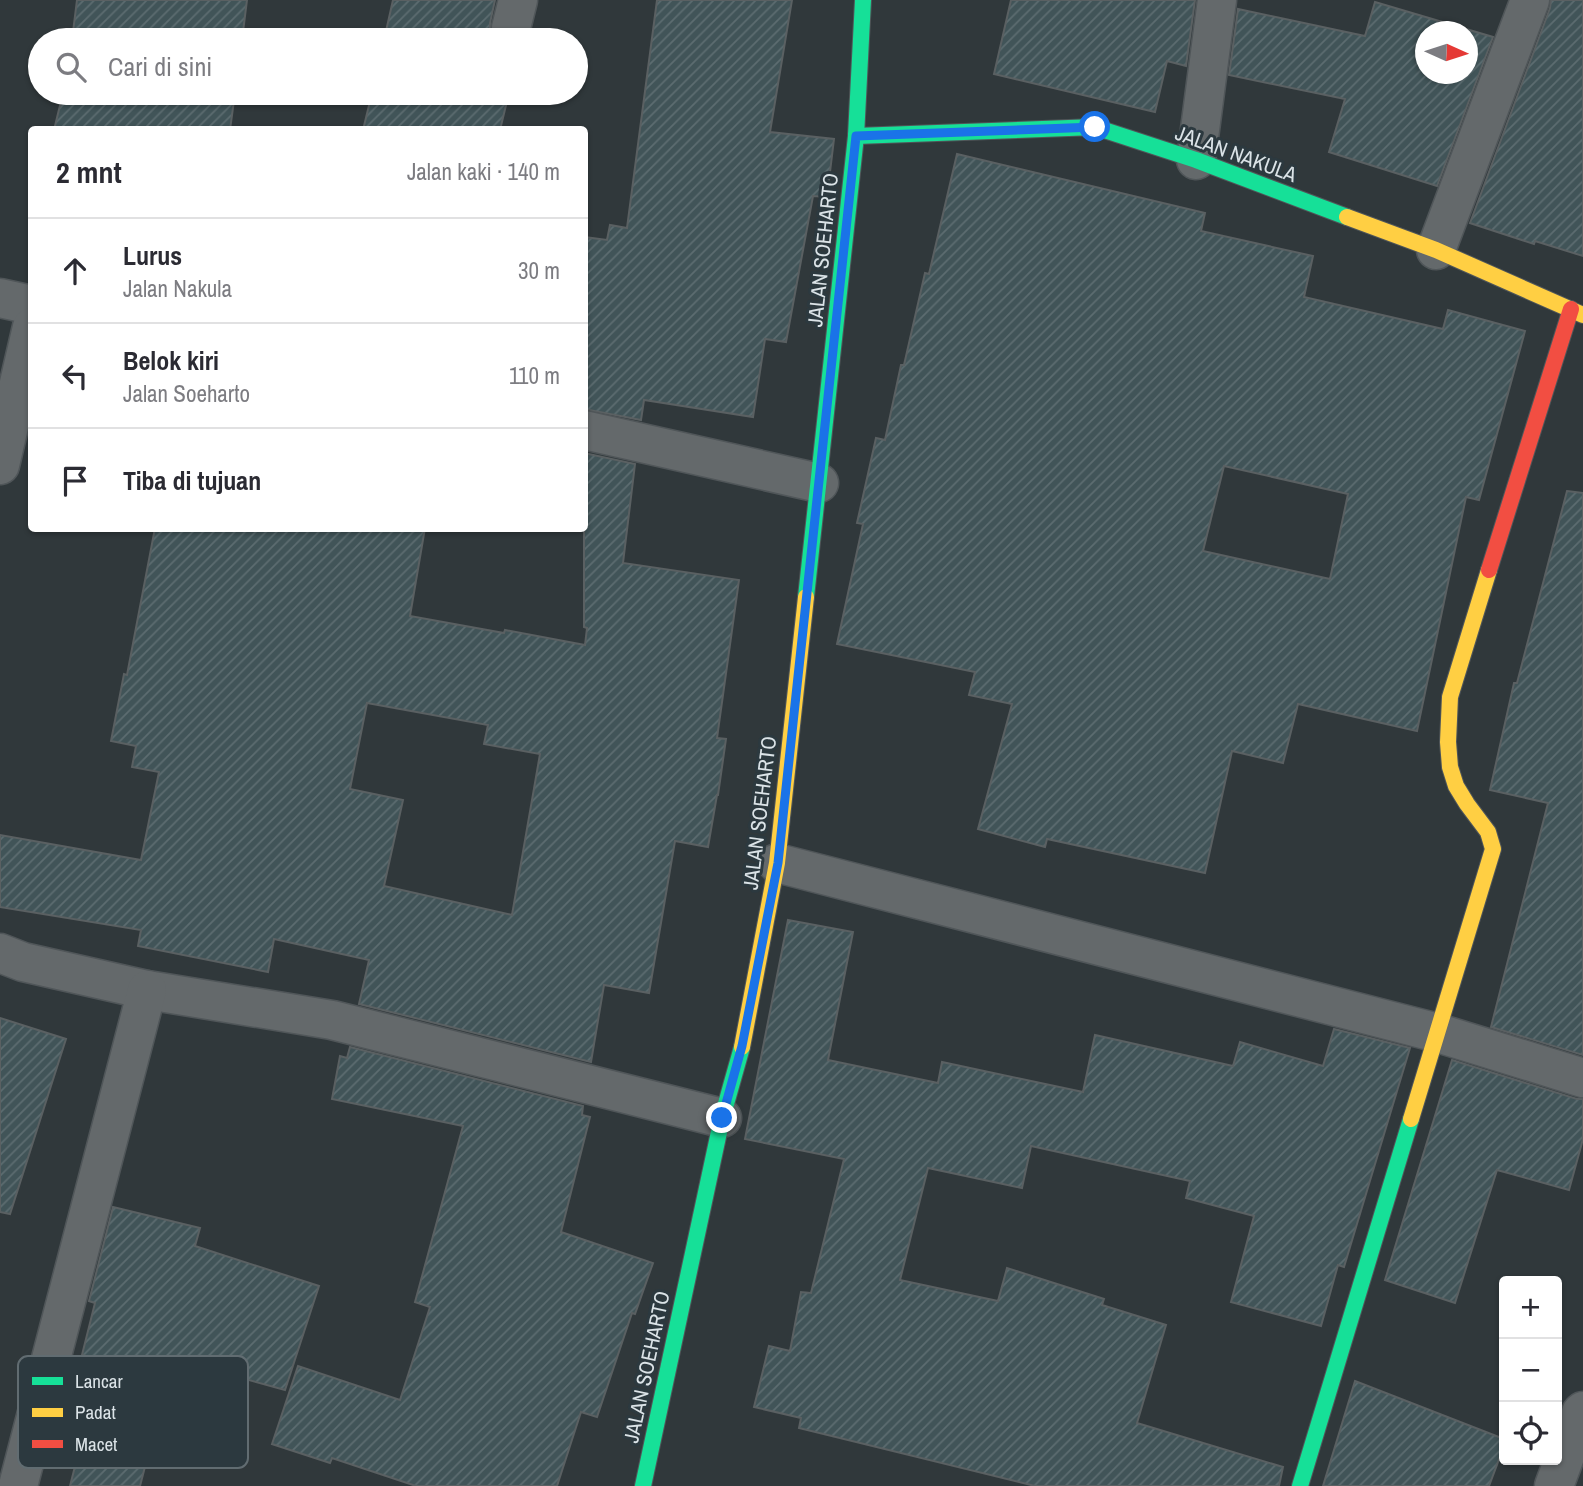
<!DOCTYPE html>
<html lang="id">
<head>
<meta charset="utf-8">
<style>
  :root { --surface:#fff; --page:#f2f2f3; --text:#2b2b33; --muted:#7c7c81; --line:#e1e1e2 }
  body { margin:0; font-family:"Archivo Narrow",sans-serif; background:var(--page); color:var(--text) }
  .controls { position:absolute; right:21px; bottom:21px; display:grid; overflow:hidden; border-radius:7px; box-shadow:0 2px 5px #0004 }
  .controls button { width:63px; height:63px; display:grid; place-items:center; padding:0; border:0; border-bottom:2px solid var(--line); background:var(--surface); color:var(--text); font:35px sans-serif }
  .compass { position:absolute; left:1415px; top:21px; width:63px; height:63px; border-radius:50%; background:var(--surface); box-shadow:0 2px 5px #0004; rotate:93deg }
  .stop { position:absolute; width:21px; height:21px; margin:-16px; border:5px solid #1a73e8; border-radius:50%; background:#fff }
  .stop.end { background:#1a73e8; border-color:#fff; box-shadow:0 2px 7px #0008 }
  .list { margin:0; padding:0; list-style:none }
  h2 { display:flex; justify-content:space-between; align-items:center; height:91px; margin:0; padding:0 28px; font-size:30px }
  h2 small { font-size:23px; font-weight:400; color:var(--muted) }
  .list li { display:grid; grid-template-columns:46px 1fr auto; gap:21px; align-items:center; box-sizing:border-box; height:105px; padding:0 28px; border-top:2px solid var(--line) }
  .list b { display:block; font-size:26px; white-space:nowrap }
  .list p { margin:0; font-size:23px; white-space:nowrap; color:var(--muted) }
  .list em { font-size:23px; font-style:normal; color:var(--muted) }
  .icon { flex:none; width:38px; height:38px; fill:none; stroke:currentColor; stroke-width:2; stroke-linecap:round; stroke-linejoin:round }
  .map { position:relative; flex:none; width:1583px; height:1486px; overflow:hidden }
  .search { position:absolute; background:var(--surface); box-shadow:0 2px 5px #0004; left:28px; top:28px; width:560px; height:77px; display:flex; align-items:center; gap:18px; box-sizing:border-box; padding:0 24px; border-radius:38px; color:var(--muted); font-size:26px }
  .panel { position:absolute; background:var(--surface); box-shadow:0 2px 5px #0004; left:28px; top:126px; width:560px; height:406px; border-radius:7px }
  .map>svg:first-child { display:block }
  .building { fill:url(#building-hatch); stroke:#5a6062; stroke-width:2; fill-rule:evenodd }
  .lines { fill:none; stroke-linecap:round; stroke-linejoin:round }
  .street-casing { stroke:#505659; stroke-width:41 }
  .fast-casing { stroke:#505659; stroke-width:18 }
  .slow-casing { stroke:#505659; stroke-width:18 }
  .jam-casing { stroke:#505659; stroke-width:18 }
  .street { stroke:#64696b; stroke-width:38 }
  .fast { stroke:#16e098; stroke-width:16 }
  .slow { stroke:#ffcf43; stroke-width:16 }
  .jam { stroke:#f24e42; stroke-width:16 }
  .route { stroke:#1a73e8; stroke-width:9 }
  .labels { text-anchor:middle; stroke-width:6; stroke-linejoin:round; paint-order:stroke }
  .street-label { font-size:21px; fill:#dbe3e7; stroke:#2c393f }
  .key { fill:#2c393f; stroke:#616c71; stroke-width:2 }
  .key-label { font-size:19px; fill:#dbe3e7 }
</style>
</head>
<body>
<div class="map">
<svg width="1583" height="1486" viewBox="0 0 1583 1486">
  <defs>
    <pattern id="building-hatch" width="6" height="6" patternUnits="userSpaceOnUse" patternTransform="scale(1.75)"><rect width="6" height="6" fill="#415458"/><path d="M-1 1l2-2M0 6l6-6M5 7l2-2" fill="none" stroke="#5c6c70"/></pattern>
  </defs>
  <rect width="100%" height="100%" fill="#30383b"/>
  <g class="building">
    <polygon points="77,0 247,0 242,40 72,40"/>
    <polygon points="393,0 495,0 490,23 490,33 494,40 384,40"/>
    <polygon points="657,0 792,0 770,132 834,139 827,197 813,196 786,342 765,339 753,417 644,400 641,420 584,409 584,237 607,240 610,225 627,228"/>
    <polygon points="1011,0 1195,0 1186,66 1167,61 1155,112 994,74"/>
    <polygon points="1551,0 1583,0 1583,256 1535,241 1534,244 1470,223 1550,8"/>
    <path d="M1375,2l118,35 -56,149 -108,-34 16,-53 -116,-24 9,-66 127,27zM1425,32h42v42h-42z"/>
    <polygon points="63,93 235,93 230,130 54,130"/>
    <polygon points="372,93 509,93 500,130 363,130"/>
    <path d="M957,154l248,59 -4,18 112,25 -9,41 139,32 5,-19 77,21 -46,169 -13,-3 -49,234 -119,-27 -15,59 -51,-12 -27,122 -158,-34 -2,8 -67,-18 34,-125 -43,-9 6,-23 -138,-28 26,-120 -6,-1 19,-85 9,2 16,-75h3l21,-92 4,1zM1224,466l124,28 -18,85 -127,-28z"/>
    <path d="M584,453l51,11 -12,99 116,17 -22,158 9,1 -8,56h-1l-9,52 -33,-6 -26,152 -45,-8 -13,77 -232,-58 10,-44 -95,-21 -6,33 -130,-26 3,-16 -141,-23v-72l141,25 18,-88 -27,-5 4,-21 -25,-5 13,-67 3,1 28,-147h270l-15,88 94,17 1,-3 80,15 2,-17 -3,-1zM367,703l121,22 -4,19 56,10 -28,161 -128,-29 19,-86 -53,-11z"/>
    <polygon points="1567,491 1583,493 1583,1055 1491,1027 1548,803 1490,790 1514,683 1517,683"/>
    <polygon points="788,920 853,932 828,1060 938,1083 942,1062 1083,1092 1095,1035 1233,1066 1240,1042 1323,1066 1334,1029 1410,1048 1344,1267 1338,1265 1321,1326 1231,1302 1254,1216 1186,1198 1190,1181 1031,1146 1022,1188 928,1168 900,1280 998,1301 1007,1268 1104,1299 1102,1305 1166,1325 1137,1423 1283,1467 1279,1486 1035,1486 799,1428 801,1418 754,1407 769,1346 790,1351 801,1292 811,1293 844,1159 745,1139"/>
    <polygon points="0,1018 66,1039 10,1214 0,1212"/>
    <polygon points="350,1047 583,1106 582,1115 590,1117 561,1232 653,1263 635,1314 632,1313 597,1417 581,1412 557,1486 416,1486 332,1458 330,1463 272,1444 298,1366 400,1400 430,1307 415,1302 463,1126 332,1099 340,1056 347,1058"/>
    <polygon points="1452,1060 1577,1099 1583,1099 1583,1139 1569,1190 1497,1170 1455,1303 1385,1280"/>
    <polygon points="113,1207 200,1228 195,1246 319,1286 285,1390 173,1359 140,1486 70,1486 102,1360 82,1355 95,1303 89,1301"/>
    <polygon points="1355,1381 1504,1439 1504,1446 1489,1486 1323,1486"/>
  </g>
  <g class="lines">
    <defs>
      <g id="street">
        <polyline points="511,28 518,0"/>
        <polyline points="1196,160 1217,0"/>
        <polyline points="1436,250 1530,0"/>
        <polyline points="0,298 32,305"/>
        <polyline points="584,430 819,483"/>
        <polyline points="0,465 32,327"/>
        <polyline points="777,863 1438,1033 1583,1078"/>
        <polyline points="0,953 23,962 147,990 332,1020 722,1118"/>
        <polyline points="18,1486 147,990"/>
        <polyline points="1554,1486 1581,1413 1583,1411"/>
      </g>
      <g id="fast">
        <polyline points="856,136 1095,127 1196,160 1347,217"/>
        <polyline points="806,597 856,136 863,0"/>
        <polyline points="643,1486 722,1118 742,1047"/>
        <polyline points="1300,1486 1411,1119"/>
      </g>
      <g id="slow">
        <polyline points="1347,217 1436,250 1583,315"/>
        <polyline points="742,1047 777,863 806,597"/>
        <polyline points="1411,1119 1493,849 1488,832 1467,804 1456,786 1450,767 1448,742 1450,697 1489,570"/>
      </g>
      <polyline id="jam" points="1489,570 1571,309"/>
    </defs>
    <use href="#street" class="street-casing"/>
    <use href="#fast" class="fast-casing"/>
    <use href="#slow" class="slow-casing"/>
    <use href="#jam" class="jam-casing"/>
    <use href="#street" class="street"/>
    <use href="#fast" class="fast"/>
    <use href="#slow" class="slow"/>
    <use href="#jam" class="jam"/>
  </g>
  <g class="lines">
    <polyline class="route" points="722,1118 742,1046 778,863 856,136 1095,127"/>
  </g>
  <g class="labels">
    <g class="street-label">
      <text transform="translate(1236 154) rotate(20)" y="7">JALAN NAKULA</text>
      <text transform="translate(823 250) rotate(-84)" y="7">JALAN SOEHARTO</text>
      <text transform="translate(760 813) rotate(-83)" y="7">JALAN SOEHARTO</text>
      <text transform="translate(647 1367) rotate(-78)" y="7">JALAN SOEHARTO</text>
    </g>
  </g>
  <rect x="18" y="1356" width="230" height="112" rx="10" class="key"/>
  <rect x="32" y="1377" width="31" height="8" fill="#16e098"/>
  <rect x="32" y="1408" width="31" height="9" fill="#ffcf43"/>
  <rect x="32" y="1440" width="31" height="8" fill="#f24e42"/>
  <g class="key-label">
    <text x="75" y="1388">Lancar</text>
    <text x="75" y="1419">Padat</text>
    <text x="75" y="1451">Macet</text>
  </g>
</svg>
<div class="controls">
<button>+</button>
<button>−</button>
<button><svg class="icon" aria-label="locate" viewBox="0 0 24 24"><circle cx="12" cy="12" r="6"/><path d="M12 2v4M12 18v4M2 12h4M18 12h4"/></svg></button>
</div>
<svg class="compass" viewBox="-18 -18 36 36"><path d="M0-13l5 13h-10z" fill="#e53935"/><path d="M0 13l5-13h-10z" fill="#7c7c81"/></svg>
<div class="stop" style="left:1095px;top:127px"></div>
<div class="stop end" style="left:722px;top:1118px"></div>
<div class="search"><svg class="icon" aria-label="search" viewBox="0 0 24 24"><circle cx="10" cy="10" r="6"/><path d="M15 15l6 6"/></svg>Cari di sini</div>
<section class="panel">
<h2>2 mnt<small>Jalan kaki · 140 m</small></h2>
<ul class="list">
<li><svg class="icon" aria-label="ahead" viewBox="0 0 24 24"><path d="M12 20V5M6 11l6-6 6 6"/></svg><div><b>Lurus</b><p>Jalan Nakula</p></div><em>30 m</em></li>
<li><svg class="icon" aria-label="left" viewBox="0 0 24 24"><path d="M17 20v-9H6M10 6l-5 5 5 5"/></svg><div><b>Belok kiri</b><p>Jalan Soeharto</p></div><em>110 m</em></li>
<li><svg class="icon" aria-label="arrive" viewBox="0 0 24 24"><path d="M6 21V4h12l-3 4 3 4H6"/></svg><div><b>Tiba di tujuan</b></div></li>
</ul>
</section>
</div>
</body>
</html>
